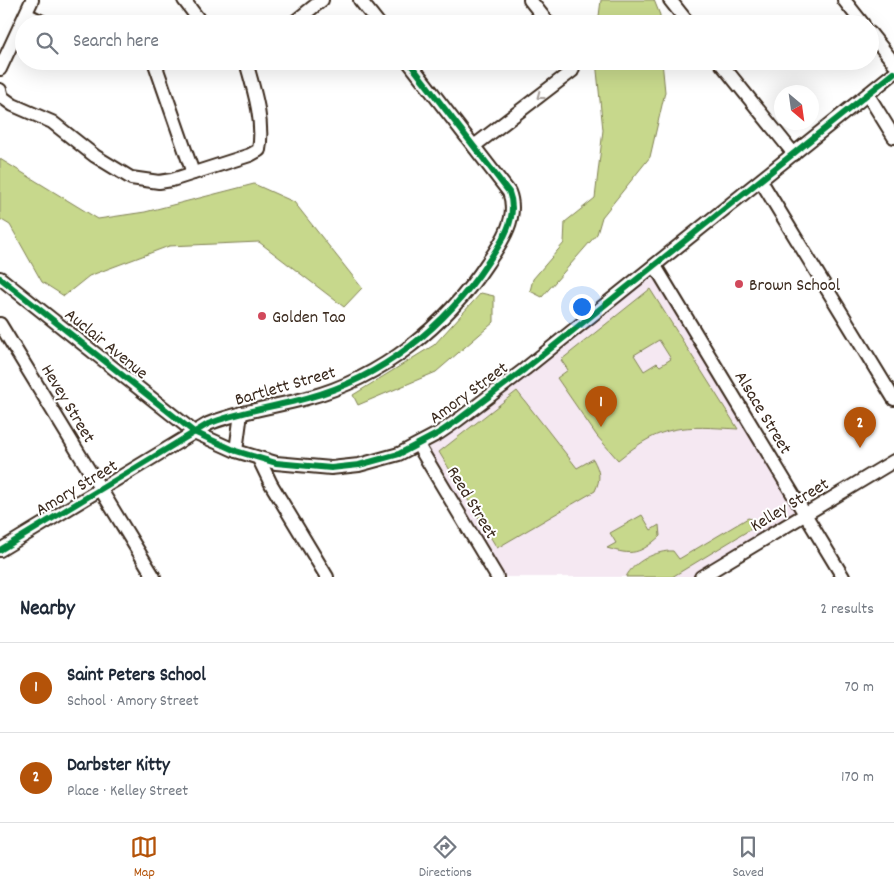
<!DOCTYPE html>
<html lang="en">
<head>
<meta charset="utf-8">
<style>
  :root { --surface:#fff; --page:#f2f2f3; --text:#1f2937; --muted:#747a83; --line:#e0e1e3; --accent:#b45309 }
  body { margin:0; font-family:Dekko,sans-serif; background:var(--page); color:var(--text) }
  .compass { position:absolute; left:774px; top:85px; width:45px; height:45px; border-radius:50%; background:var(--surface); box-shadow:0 5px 20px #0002; rotate:151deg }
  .you { position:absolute; left:581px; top:306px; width:18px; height:18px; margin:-12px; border:4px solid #fff; border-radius:50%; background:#1a73e8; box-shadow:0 0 0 8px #1a73e833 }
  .badge { display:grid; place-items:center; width:32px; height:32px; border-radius:50%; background:var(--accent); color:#fff; font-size:16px; font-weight:700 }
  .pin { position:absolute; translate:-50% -41px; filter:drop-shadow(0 1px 2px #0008) }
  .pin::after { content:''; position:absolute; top:26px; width:18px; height:15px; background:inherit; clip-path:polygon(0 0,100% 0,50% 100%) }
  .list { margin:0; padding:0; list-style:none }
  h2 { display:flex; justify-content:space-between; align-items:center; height:65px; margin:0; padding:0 20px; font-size:21px }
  h2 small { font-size:16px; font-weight:400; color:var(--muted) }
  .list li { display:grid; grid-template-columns:32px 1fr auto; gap:15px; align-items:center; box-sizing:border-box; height:90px; padding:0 20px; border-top:1px solid var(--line) }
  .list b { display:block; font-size:19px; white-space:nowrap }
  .list p { margin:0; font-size:16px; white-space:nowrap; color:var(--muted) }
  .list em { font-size:16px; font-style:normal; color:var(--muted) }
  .icon { flex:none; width:28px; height:28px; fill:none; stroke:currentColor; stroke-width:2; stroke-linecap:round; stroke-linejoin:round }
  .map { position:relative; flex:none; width:894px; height:577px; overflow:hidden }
  .search { position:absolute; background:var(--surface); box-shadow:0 5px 20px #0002; left:15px; right:15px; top:15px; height:55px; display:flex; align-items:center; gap:12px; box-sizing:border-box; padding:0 18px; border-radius:28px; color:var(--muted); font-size:19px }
  .sheet { height:245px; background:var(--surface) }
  nav { display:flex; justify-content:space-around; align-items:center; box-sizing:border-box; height:70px; border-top:1px solid var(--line); background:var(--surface); font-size:14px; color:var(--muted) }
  nav a { display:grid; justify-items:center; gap:2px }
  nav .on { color:var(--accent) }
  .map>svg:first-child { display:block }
  .built { fill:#f5e8f2 }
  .green { fill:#c7d88c; stroke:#818155; fill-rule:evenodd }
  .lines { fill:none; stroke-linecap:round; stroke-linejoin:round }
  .minor-casing { stroke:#3b2a1e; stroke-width:16 }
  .minor { stroke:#fff; stroke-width:12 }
  .cycleway-casing { stroke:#fff; stroke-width:9 }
  .cycleway { stroke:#00873e; stroke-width:6 }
  .oneway { stroke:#a79f9a }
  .poi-dot { fill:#d1495b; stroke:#fff; stroke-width:2 }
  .labels { text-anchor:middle; stroke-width:4; stroke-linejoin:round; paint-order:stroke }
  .poi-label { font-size:18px; fill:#3b2a1e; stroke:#fff; text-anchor:start }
  .street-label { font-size:18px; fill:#3b2a1e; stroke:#fff }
</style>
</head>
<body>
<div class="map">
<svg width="894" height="577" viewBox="0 0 894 577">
  <rect width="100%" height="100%" fill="#fff"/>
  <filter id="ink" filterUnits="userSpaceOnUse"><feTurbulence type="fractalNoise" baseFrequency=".02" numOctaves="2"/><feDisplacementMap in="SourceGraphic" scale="10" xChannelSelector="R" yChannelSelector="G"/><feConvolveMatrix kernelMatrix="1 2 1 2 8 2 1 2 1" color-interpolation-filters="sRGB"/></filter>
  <g filter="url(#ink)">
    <polygon class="built" points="655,266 806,514 701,577 497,577 418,445"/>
    <g class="green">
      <polygon points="601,0 654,0 660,15 660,24 598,24"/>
      <polygon points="596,61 662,61 665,92 650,157 602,217 597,234 542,297 530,291 533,279 564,243 565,222 595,198 603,130"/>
      <polygon points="0,159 98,219 145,212 254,184 294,202 362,288 344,307 259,242 169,246 89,276 64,296 42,282 10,225 0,219"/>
      <path d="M650,289l88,140c-55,-3 -75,-6 -120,31l-21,-24 -40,-58 11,-8 -7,-10zM659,340l12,19 -11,7 -3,-3 -13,8 -10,-16z"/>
      <polygon points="481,293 494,296 494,322 436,372 358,405 353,395 434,345"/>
      <path d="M517,391l60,77 16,-9c7,13 8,19 2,32l-98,57 -58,-96z"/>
      <path d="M642,515l9,15 8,-5 1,11c-20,18 -28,20 -53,12l9,-5 -6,-10z"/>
      <path d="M748,518l4,1 4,7 -84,51h-46c7,-15 31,-27 47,-26l6,8z"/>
    </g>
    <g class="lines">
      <defs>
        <g id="minor">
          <polyline points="184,0 202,24"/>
          <polyline points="360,0 379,24"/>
          <polyline points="530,0 549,24"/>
          <polyline points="670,0 689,24"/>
          <polyline points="844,0 863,24"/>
          <polyline points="26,14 46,24"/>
          <polyline points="292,24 322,0"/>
          <polyline points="870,33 894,63"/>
          <polyline points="154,61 193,173"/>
          <polyline points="719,61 794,154"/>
          <polyline points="0,69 32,0"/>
          <path d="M0,90l2,7 11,8 39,17 43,34 36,22 28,4 13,-2 78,-25 9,-5c5,-29 -5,-60 -13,-88"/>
          <polyline points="868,95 894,137"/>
          <polyline points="474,146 572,71 575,61"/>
          <polyline points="761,181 894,399"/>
          <polyline points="655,266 843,577"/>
          <polyline points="0,278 194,432 236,451 276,463 331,468 359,465 399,454 439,433 458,420 525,369 894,73"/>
          <polyline points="0,324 154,577"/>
          <polyline points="418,445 497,577"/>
          <polyline points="236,451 241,413"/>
          <polyline points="259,459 271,484 327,577"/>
          <path d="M0,550l208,-126c32,-13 66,-17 99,-26 75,-20 139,-72 181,-136 14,-20 31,-45 21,-70l-101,-131"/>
          <polyline points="701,577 894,461"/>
        </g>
      </defs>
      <use href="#minor" class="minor-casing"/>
      <use href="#minor" class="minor"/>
      <defs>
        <g id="cycleway">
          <polyline points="0,278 194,432 236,451 276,463 331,468 359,465 399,454 439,433 458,420 525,369 894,73"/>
          <path d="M0,550l208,-126c32,-13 66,-17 99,-26 75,-20 139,-72 181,-136 14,-20 31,-45 21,-70l-101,-131"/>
        </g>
      </defs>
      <use href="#cycleway" class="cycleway-casing"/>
      <use href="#cycleway" class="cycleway"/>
    </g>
    <defs><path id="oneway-chevron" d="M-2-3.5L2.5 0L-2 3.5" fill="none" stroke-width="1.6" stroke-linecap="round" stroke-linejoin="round" transform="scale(1.25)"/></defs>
    <use class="oneway" href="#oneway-chevron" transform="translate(540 96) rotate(143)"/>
  </g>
  <g class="poi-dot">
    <circle cx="739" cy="284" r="5"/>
    <circle cx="262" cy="316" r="5"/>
  </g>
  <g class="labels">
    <g class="poi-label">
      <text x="749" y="290">Brown School</text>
      <text x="272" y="322">Golden Tao</text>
    </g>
    <g class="street-label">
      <text transform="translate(107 343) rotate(39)" y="6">Auclair Avenue</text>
      <text transform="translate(285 385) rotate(-16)" y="6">Bartlett Street</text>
      <text transform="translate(468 392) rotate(-36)" y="6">Amory Street</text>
      <text transform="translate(69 403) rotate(59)" y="6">Hevey Street</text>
      <text transform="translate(764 412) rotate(59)" y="6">Alsace Street</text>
      <text transform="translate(76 487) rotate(-31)" y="6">Amory Street</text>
      <text transform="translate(473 502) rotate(59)" y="6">Reed Street</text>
      <text transform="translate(789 504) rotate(-31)" y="6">Kelley Street</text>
    </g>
  </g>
</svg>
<svg class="compass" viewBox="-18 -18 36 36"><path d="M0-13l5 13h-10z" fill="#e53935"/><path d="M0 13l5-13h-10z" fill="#747a83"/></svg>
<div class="you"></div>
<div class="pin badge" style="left:601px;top:427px">1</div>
<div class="pin badge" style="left:860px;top:448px">2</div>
<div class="search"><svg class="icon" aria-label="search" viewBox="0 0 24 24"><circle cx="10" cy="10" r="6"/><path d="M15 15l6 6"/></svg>Search here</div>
</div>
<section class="sheet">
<h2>Nearby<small>2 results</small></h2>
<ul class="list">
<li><span class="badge">1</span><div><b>Saint Peters School</b><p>School · Amory Street</p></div><em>70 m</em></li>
<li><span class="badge">2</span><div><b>Darbster Kitty</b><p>Place · Kelley Street</p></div><em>170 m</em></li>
</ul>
</section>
<nav>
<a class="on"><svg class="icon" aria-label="map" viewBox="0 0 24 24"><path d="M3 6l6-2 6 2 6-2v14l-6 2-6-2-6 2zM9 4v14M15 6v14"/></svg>Map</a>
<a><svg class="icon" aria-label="directions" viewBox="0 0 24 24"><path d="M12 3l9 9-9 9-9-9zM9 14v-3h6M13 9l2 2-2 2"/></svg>Directions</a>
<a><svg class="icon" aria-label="saved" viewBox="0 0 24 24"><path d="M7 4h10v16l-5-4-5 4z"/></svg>Saved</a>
</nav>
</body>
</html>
